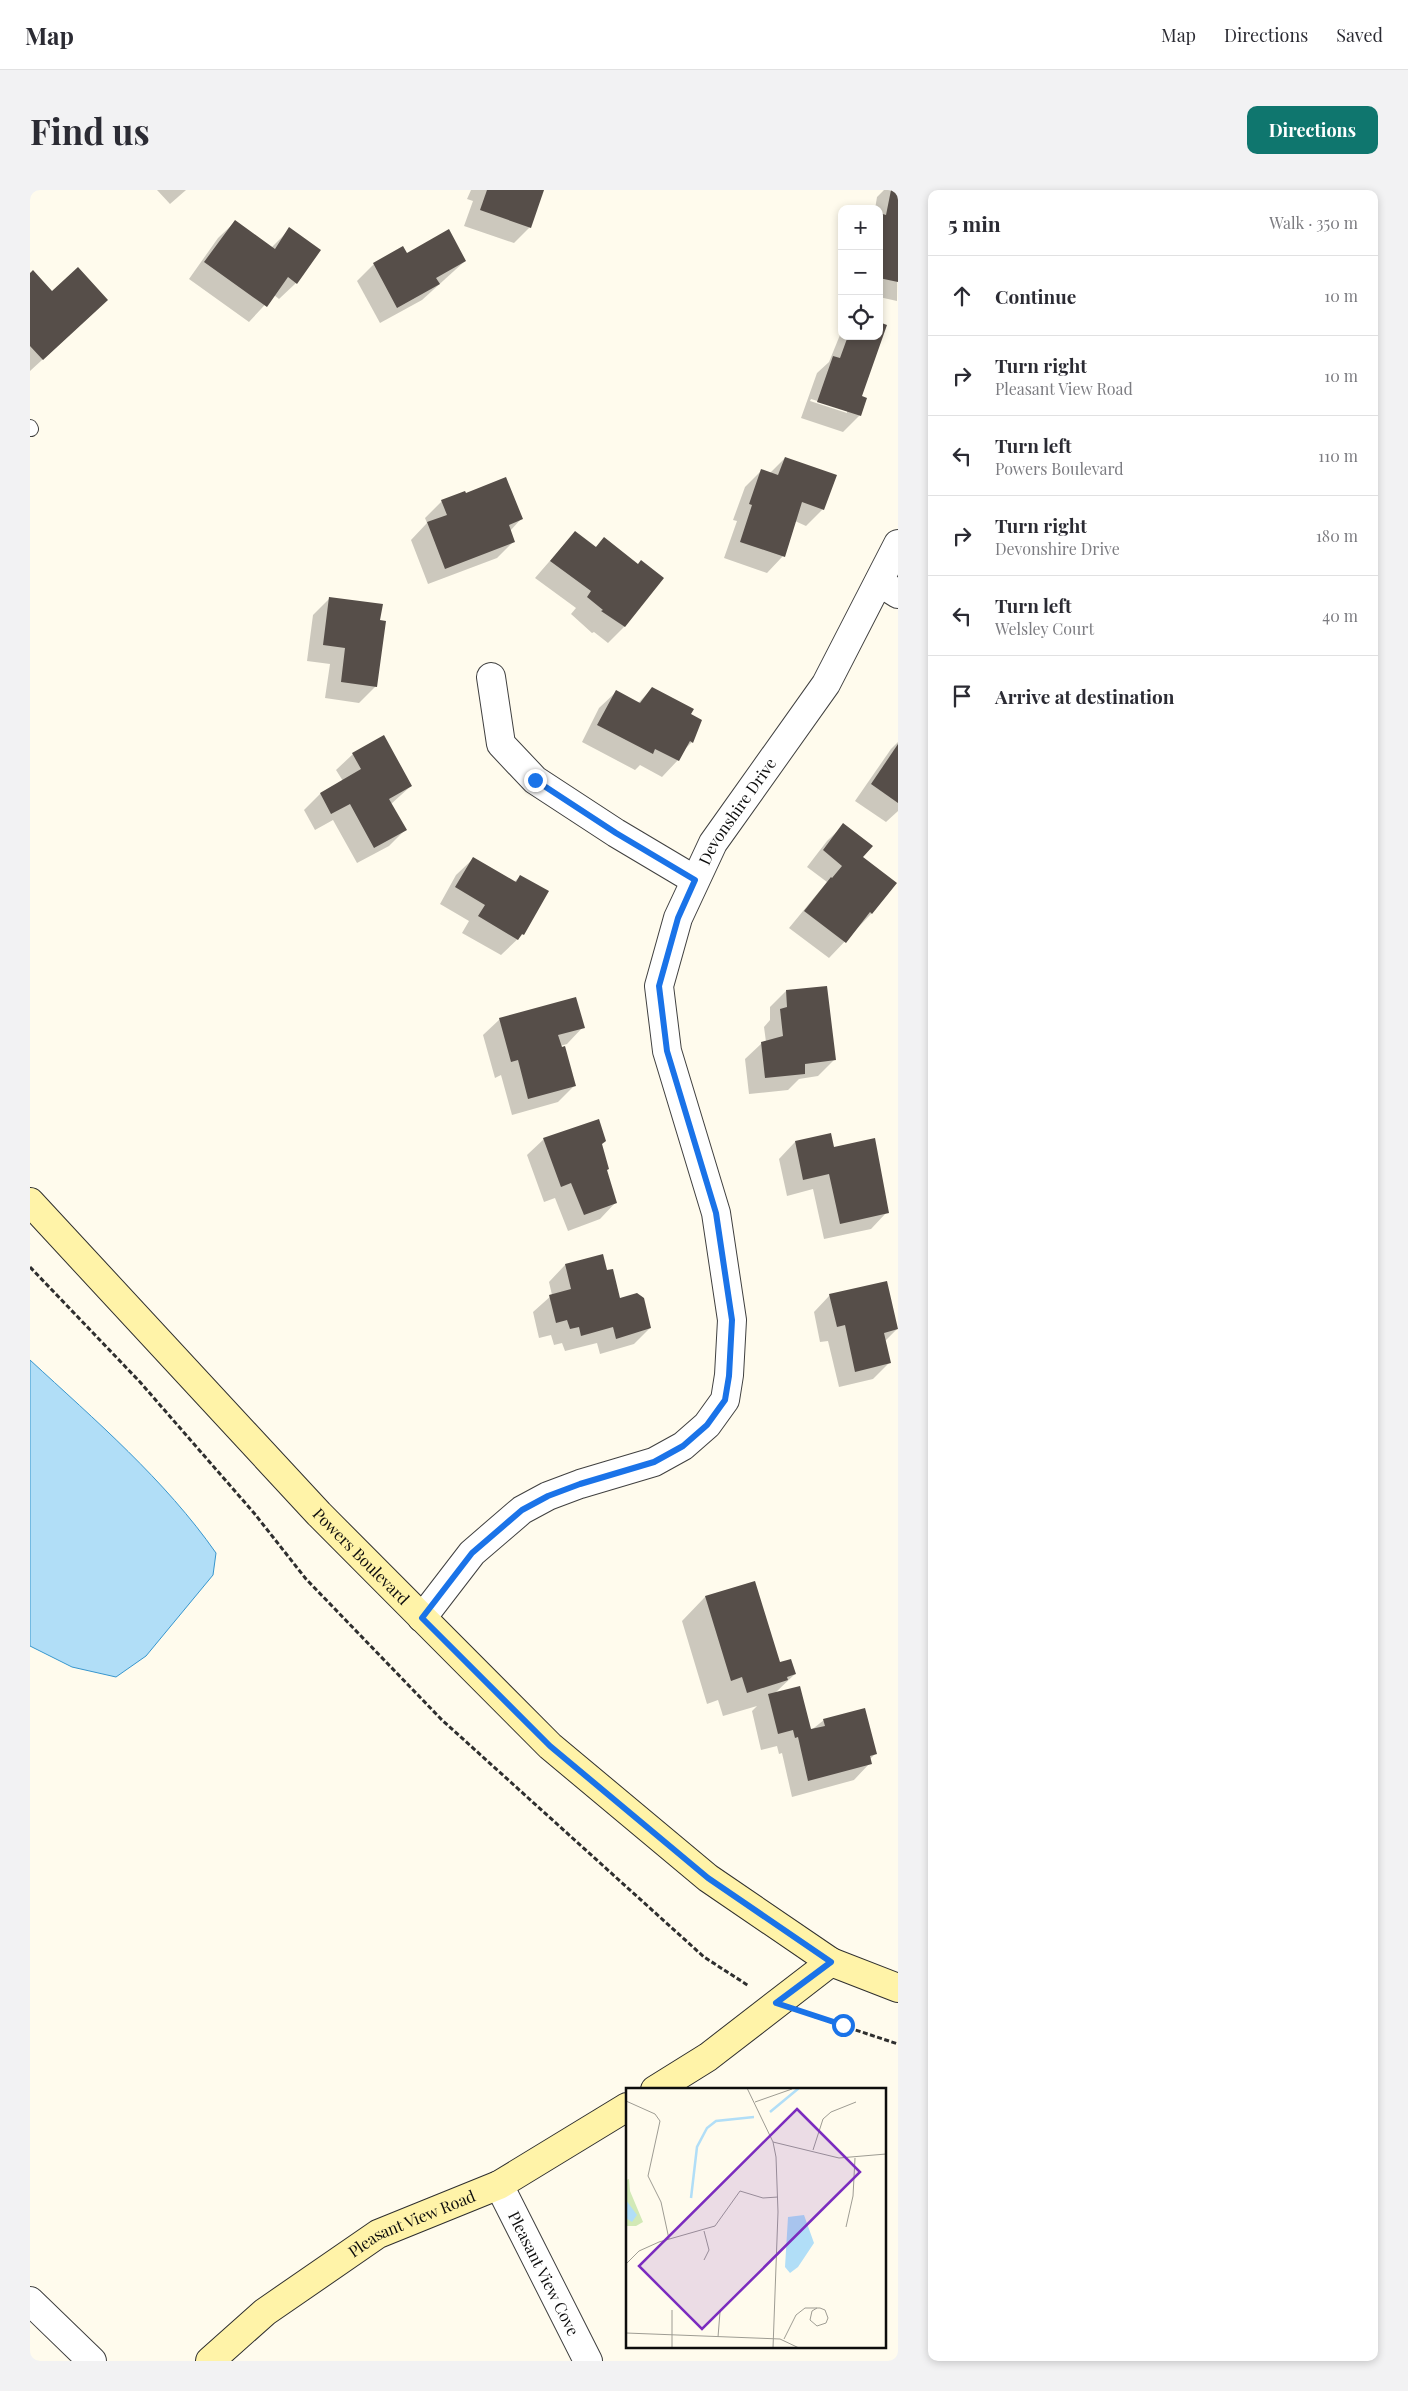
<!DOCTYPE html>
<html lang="en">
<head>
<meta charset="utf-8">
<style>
  :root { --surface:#fff; --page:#f2f2f3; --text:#2b2b33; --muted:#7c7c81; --line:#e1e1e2; --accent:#0f766e }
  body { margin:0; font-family:"Playfair Display",serif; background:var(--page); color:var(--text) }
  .controls { position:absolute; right:15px; top:15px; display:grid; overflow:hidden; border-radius:10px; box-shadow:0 2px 8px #0003 }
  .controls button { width:45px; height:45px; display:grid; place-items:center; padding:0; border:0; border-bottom:1px solid var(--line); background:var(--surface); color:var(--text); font:25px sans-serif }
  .stop { position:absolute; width:15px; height:15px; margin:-11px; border:4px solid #1a73e8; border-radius:50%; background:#fff }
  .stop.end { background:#1a73e8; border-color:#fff; box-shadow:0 1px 5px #0008 }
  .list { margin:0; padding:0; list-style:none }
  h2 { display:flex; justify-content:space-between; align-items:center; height:65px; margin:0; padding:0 20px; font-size:21px }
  h2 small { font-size:16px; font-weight:400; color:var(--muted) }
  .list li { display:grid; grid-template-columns:32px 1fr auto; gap:15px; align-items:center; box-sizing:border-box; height:80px; padding:0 20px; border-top:1px solid var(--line) }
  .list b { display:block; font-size:19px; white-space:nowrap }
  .list p { margin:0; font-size:16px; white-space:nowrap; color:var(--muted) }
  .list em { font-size:16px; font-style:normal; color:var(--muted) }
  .icon { flex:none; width:28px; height:28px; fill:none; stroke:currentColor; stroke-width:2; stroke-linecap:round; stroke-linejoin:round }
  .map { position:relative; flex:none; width:868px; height:2171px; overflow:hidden; border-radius:10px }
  header { display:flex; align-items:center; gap:30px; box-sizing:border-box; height:70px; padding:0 25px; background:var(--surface); border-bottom:1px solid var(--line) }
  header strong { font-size:24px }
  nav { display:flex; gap:28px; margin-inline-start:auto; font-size:18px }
  .intro { display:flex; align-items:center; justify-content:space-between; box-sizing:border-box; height:120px; padding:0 30px }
  h1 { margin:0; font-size:35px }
  .button { padding:12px 22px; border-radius:10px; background:var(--accent); color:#fff; font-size:18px; font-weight:700 }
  main { display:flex; gap:30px; padding:0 30px }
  aside { flex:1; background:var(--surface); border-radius:10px; box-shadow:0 2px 8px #0003 }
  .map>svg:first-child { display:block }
  .water { fill:#b1def7; stroke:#3796ce }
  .shadow { fill:#0003; fill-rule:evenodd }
  .building { fill:#564e49 }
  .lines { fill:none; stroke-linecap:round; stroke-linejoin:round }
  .lane-casing { stroke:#404040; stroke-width:16 }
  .street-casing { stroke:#404040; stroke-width:30 }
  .secondary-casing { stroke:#2f2f2f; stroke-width:30 }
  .path { stroke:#2f2f2f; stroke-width:3; stroke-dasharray:5 2.5; stroke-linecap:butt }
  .lane { stroke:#fff; stroke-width:14 }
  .street { stroke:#fff; stroke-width:28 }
  .secondary { stroke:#fff3a8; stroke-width:28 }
  .route { stroke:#1a73e8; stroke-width:6 }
  .labels { text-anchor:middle; stroke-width:5; stroke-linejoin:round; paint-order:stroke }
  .street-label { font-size:16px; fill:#0d0d0d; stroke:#fff }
  .inset-river { fill:none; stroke:#b1def7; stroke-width:2.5 }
  .inset-road { fill:none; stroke:#9e9c93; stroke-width:1 }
  .view { fill:#7b2cbf; fill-opacity:0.15; stroke:#7b2cbf; stroke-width:2.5 }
  .inset-edge { fill:none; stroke:#0d0d0d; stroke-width:2.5 }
</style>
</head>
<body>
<header>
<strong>Map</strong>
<nav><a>Map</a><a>Directions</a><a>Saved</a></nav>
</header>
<div class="intro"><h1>Find us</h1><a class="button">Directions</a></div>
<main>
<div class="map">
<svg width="868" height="2171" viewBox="0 0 868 2171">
  <rect width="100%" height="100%" fill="#fffbed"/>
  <path class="water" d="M0,1170c65,60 135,120 186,193l-3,22 -67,81 -30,21 -44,-10 -42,-21z"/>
  <g class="shadow">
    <polygon points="127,0 156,0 140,14"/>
    <polygon points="441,0 513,0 500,37 484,53 434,36 443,11 437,9"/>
    <polygon points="854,0 868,0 867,111 849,107 849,19 845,19 847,7"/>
    <polygon points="205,32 241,58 260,39 266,93 249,109 244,105 219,132 159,89 188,48"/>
    <polygon points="376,64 435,71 392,110 350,133 327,91 344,74"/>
    <polygon points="0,85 22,102 60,126 0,181"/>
    <path d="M812,140v6h37l-19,61v18l-17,17 -42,-14 16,-45 12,-11zM781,209l36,11v3l-37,-12z"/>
    <polygon points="755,268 793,319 776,336 765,331 753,366 737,383 694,368 707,331 703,330 715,297 731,281 740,283"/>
    <polygon points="435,303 491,329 480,341 484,351 467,368 398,394 381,350 397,333 395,328 412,311"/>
    <polygon points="545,342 565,358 574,348 608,375 632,388 594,437 578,453 564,442 562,443 541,424 546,418 505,388"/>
    <polygon points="300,408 349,431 346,496 329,513 295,508 300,474 277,471 283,425"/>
    <polygon points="622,499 660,525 662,552 654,560 648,570 632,587 610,575 605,580 552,552 569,518 586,502 608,513"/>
    <polygon points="868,552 868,621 856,632 825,611 861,559"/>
    <polygon points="323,564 381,596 361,614 375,640 359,656 327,673 303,630 285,640 274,620 290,604 313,591 306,580"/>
    <polygon points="814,635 832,667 865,693 841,724 799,768 759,738 797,692 777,677 797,651"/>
    <polygon points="443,669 484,692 491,686 493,744 471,765 432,743 439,731 410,714 426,685"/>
    <polygon points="756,801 804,870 788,886 769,889 758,900 719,904 715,869 732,853 736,852 734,837 740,830 740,817"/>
    <polygon points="470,829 553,837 537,854 530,856 544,896 528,912 482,925 471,885 465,888 453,845"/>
    <polygon points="800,944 803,959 857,1022 841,1039 794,1049 783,999 757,1006 749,969 765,952"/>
    <polygon points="514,949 570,955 575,980 586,1012 570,1029 538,1041 525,1008 514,1012 497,965"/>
    <polygon points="572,1066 576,1081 589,1109 620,1138 604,1154 570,1164 567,1153 535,1161 532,1153 524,1155 521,1145 509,1148 503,1122 522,1105 519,1092 535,1075"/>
    <polygon points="800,1105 867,1139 854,1152 859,1173 843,1189 809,1197 798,1151 790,1152 784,1122"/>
    <polygon points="724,1392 750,1474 765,1484 745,1503 780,1541 794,1530 845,1564 839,1570 840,1573 824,1590 762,1607 752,1563 749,1564 747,1556 731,1560 722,1521 727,1516 693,1526 688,1510 677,1514 652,1431 675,1407"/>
  </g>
  <g class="building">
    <polygon points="457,0 514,0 501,38 450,20"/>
    <polygon points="861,0 868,0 868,92 849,88 849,23 856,25"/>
    <polygon points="205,30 245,59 259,37 291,60 267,94 258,87 237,117 174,72"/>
    <polygon points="419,39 436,71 406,88 410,94 367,118 343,73 373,56 377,63"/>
    <polygon points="48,77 78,110 13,170 0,156 0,83 3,80 22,101"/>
    <polygon points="849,132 857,135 832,206 837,208 831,226 787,212 803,166 810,168 818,146 849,146"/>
    <polygon points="755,267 807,285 794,320 772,312 755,367 710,352 722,315 719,314 731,279 748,285"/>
    <polygon points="476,287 493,329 479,335 485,352 415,379 397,332 417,325 411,310 435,301 436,303"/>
    <polygon points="545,341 566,357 574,347 608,374 611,370 634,388 595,437 571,421 573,420 557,407 561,401 520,371"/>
    <polygon points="299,407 353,414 350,430 356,431 347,497 311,492 315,458 293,455"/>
    <polygon points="622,497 664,519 661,524 672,530 663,553 660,551 649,571 625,559 623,564 567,535 586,500 610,513"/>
    <polygon points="354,545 382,596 359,609 377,640 344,658 320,614 301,624 290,603 331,579 322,563"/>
    <polygon points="868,554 868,613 841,594"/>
    <polygon points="813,633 843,656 833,667 867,693 842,724 840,722 816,753 774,721 801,687 802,688 812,676 793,660"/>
    <polygon points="443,667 486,692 490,685 519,701 494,745 492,744 488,750 448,726 455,715 425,697"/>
    <polygon points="797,796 806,870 775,874 775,884 735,888 731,852 753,846 750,819 757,817 756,800"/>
    <polygon points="546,807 555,838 528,845 532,857 535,856 546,896 498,909 488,870 481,872 469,828"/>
    <polygon points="569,929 576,951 572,954 579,979 577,980 587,1013 554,1025 541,993 531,997 513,948"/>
    <polygon points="801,943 804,957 845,948 859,1023 810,1034 799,984 773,990 765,951"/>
    <polygon points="573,1064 577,1080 583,1079 590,1108 607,1103 614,1108 621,1138 586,1149 583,1137 551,1146 549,1137 540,1139 537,1130 526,1133 519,1105 541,1099 535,1074"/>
    <polygon points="857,1091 868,1139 854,1143 861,1173 825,1182 815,1135 807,1137 799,1104"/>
    <polygon points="725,1391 750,1472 761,1469 766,1484 757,1487 758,1490 717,1503 712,1487 701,1491 675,1406"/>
    <polygon points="770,1496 781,1539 795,1536 793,1529 835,1518 847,1564 840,1566 842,1574 778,1591 768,1547 765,1548 763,1540 748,1544 738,1504"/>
  </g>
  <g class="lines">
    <defs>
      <polyline id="lane" points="0,237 1,239"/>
      <g id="street">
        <polyline points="849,392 868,404"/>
        <polyline points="461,487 471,554 505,590 586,643 665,690"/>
        <path id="s1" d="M392,1428l50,-65 50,-43 26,-14 32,-12 74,-22 29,-16 24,-21 18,-25 4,-25 3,-55 -16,-107 -49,-162 -8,-65 19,-68 35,-75 113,-159 72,-140"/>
        <path id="s2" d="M469,1995l89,176"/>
        <polyline points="0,2111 62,2171"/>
      </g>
      <g id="secondary">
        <path id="s3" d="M0,1012l289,312 231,232 158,132 123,84 67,26"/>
        <polyline points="625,1900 678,1867 801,1772"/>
        <path id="s4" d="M180,2171l55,-49 113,-78 121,-49 128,-78"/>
      </g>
    </defs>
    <use href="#lane" class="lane-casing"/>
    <use href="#street" class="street-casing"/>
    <use href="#secondary" class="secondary-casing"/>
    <g class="path">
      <polyline points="0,1077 110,1192 224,1323 276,1389 412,1530 674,1767 719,1796"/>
      <polyline points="783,1826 868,1854"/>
    </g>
    <use href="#lane" class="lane"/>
    <use href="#street" class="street"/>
    <use href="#secondary" class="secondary"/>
  </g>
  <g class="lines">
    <polyline class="route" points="505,590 586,643 665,690 648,728 629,796 637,861 686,1023 702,1130 699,1186 695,1210 677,1235 653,1256 624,1272 550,1294 518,1306 492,1320 442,1363 392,1428 520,1556 678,1688 801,1772 746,1813 813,1835"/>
  </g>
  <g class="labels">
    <g class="street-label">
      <text dy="6" stroke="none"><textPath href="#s1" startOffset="1001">Devonshire Drive</textPath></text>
      <text dy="6" stroke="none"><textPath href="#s3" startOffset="485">Powers Boulevard</textPath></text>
      <text dy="6" stroke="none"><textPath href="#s4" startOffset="246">Pleasant View Road</textPath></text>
      <text dy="6" stroke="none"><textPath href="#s2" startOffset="99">Pleasant View Cove</textPath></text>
    </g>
  </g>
  <g transform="translate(596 1898)">
    <rect width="260" height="260" fill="#fffbed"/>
    <path d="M3,91l1,12 13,31 -7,4h-10v-46z" fill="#d2e9b6"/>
    <path d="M0,112l11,15 -5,7 -6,-4zM178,127l10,28 -16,24 -8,6 -5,-6 3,-50z" fill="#b1def7"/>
    <path class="inset-river" d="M144,24l29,-24M65,110l6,-51 10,-19 9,-7 38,-4"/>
    <path class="inset-road" d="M121,0l26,54 3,15 2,55 -5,136M0,13l29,13 5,7 -12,55 13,26 8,37M129,14l37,-13M147,54l66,16 47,-4M187,62l10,-31 8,-7 25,-10M220,139l7,-31 2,-38M78,143l5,19 -5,10M0,176l13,-13 20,-9 56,-16 25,-35 23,7 15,-1M0,245l154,6 19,9M92,249l2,-25M158,251l12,-24 9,-7h15l5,2 3,8 -2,5 -9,3 -7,-6 2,-9 5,-3M46,260v-38"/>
    <path class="view" d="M171,21l63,63 -158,157 -63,-63z"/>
    <rect width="260" height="260" class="inset-edge"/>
  </g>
</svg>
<div class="controls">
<button>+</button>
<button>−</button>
<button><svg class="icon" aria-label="locate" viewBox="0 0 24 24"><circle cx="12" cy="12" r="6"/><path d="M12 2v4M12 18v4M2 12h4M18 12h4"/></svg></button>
</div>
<div class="stop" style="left:813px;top:1835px"></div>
<div class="stop end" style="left:505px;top:590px"></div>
</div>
<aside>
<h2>5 min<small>Walk · 350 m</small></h2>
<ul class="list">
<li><svg class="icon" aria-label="ahead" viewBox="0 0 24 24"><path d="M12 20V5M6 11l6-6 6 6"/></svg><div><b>Continue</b></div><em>10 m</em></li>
<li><svg class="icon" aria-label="right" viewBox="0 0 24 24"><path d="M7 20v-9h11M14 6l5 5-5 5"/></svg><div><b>Turn right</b><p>Pleasant View Road</p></div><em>10 m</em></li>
<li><svg class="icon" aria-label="left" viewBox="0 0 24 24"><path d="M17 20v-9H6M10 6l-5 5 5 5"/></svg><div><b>Turn left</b><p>Powers Boulevard</p></div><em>110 m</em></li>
<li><svg class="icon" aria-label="right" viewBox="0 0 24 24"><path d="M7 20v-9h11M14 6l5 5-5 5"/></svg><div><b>Turn right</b><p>Devonshire Drive</p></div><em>180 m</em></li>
<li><svg class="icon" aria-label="left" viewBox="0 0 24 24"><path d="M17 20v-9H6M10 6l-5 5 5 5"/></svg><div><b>Turn left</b><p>Welsley Court</p></div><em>40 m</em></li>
<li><svg class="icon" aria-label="arrive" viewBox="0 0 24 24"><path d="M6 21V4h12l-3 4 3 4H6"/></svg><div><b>Arrive at destination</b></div></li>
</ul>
</aside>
</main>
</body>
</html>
